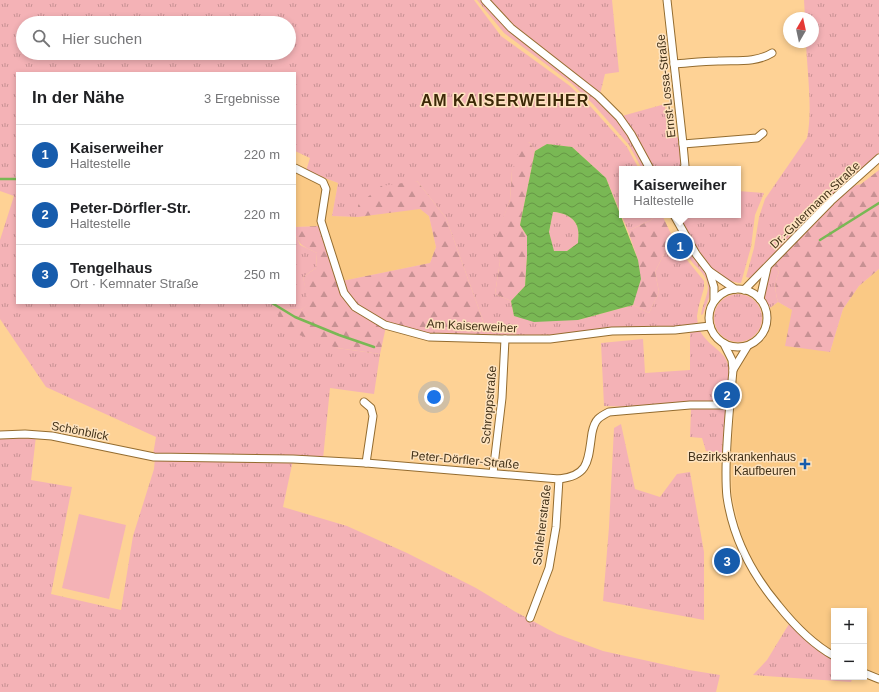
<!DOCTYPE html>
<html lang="de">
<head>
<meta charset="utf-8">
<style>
  :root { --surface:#fff; --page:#f6f6f6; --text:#202124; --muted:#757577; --line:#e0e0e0; --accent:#175cac }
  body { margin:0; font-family:Arial,sans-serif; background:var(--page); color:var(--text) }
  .controls { position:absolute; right:12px; bottom:12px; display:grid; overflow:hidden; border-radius:0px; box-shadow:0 2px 6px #0003 }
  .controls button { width:36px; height:36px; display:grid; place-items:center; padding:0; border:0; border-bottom:1px solid var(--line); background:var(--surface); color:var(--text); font:20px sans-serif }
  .compass { position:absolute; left:783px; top:12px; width:36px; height:36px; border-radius:50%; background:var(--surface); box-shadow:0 2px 6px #0003; rotate:9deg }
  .you { position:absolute; left:434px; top:397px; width:14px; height:14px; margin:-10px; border:3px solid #fff; border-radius:50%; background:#1a73e8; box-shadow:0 0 0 6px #1a73e833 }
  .badge { display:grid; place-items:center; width:26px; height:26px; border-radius:50%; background:var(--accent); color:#fff; font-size:13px; font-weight:700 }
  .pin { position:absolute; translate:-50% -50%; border:2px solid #fff; box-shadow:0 1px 4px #0006 }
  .popup { position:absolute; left:619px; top:166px; width:122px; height:52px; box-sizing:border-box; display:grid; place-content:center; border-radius:0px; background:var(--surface); filter:drop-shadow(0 1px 3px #0005); font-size:13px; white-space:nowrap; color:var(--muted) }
  .popup b { font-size:15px; color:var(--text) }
  .popup::after { content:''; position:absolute; left:50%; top:100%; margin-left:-8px; border:8px solid transparent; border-top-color:var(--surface) }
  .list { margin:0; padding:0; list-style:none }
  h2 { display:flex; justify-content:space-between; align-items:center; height:52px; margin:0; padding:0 16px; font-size:17px }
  h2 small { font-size:13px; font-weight:400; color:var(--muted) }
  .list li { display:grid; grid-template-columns:26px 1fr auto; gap:12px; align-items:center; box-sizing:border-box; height:60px; padding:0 16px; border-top:1px solid var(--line) }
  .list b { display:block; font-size:15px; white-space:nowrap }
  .list p { margin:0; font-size:13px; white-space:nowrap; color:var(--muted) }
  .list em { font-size:13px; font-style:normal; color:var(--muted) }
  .icon { flex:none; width:22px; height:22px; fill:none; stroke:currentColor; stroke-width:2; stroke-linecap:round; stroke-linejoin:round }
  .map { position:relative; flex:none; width:879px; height:692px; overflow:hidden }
  .search { position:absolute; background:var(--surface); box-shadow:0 2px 6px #0003; left:16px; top:16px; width:280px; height:44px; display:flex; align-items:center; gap:10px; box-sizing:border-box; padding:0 14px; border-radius:22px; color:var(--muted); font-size:15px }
  .panel { position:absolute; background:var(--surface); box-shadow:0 2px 6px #0003; left:16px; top:72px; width:280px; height:232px; border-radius:0px }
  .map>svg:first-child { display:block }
  .built { fill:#fac985 }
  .grass { fill:url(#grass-tufts); fill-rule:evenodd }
  .forest { fill:url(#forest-firs) }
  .pitch { fill:#f4b2b6 }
  .water { fill:url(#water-waves); fill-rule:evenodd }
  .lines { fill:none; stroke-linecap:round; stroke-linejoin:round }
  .stream { stroke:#79b854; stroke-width:2.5 }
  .street-casing { stroke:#946c2f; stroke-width:9 }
  .street { stroke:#fff; stroke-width:7 }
  .poi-dot { fill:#175cac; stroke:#fee3bf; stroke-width:1.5 }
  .labels { text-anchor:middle; stroke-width:3; stroke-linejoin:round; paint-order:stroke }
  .street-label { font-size:12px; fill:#44331a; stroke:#fee3bf }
  .poi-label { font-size:12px; fill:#44331a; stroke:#fee3bf; text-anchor:end }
  .district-label { font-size:16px; font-weight:bold; letter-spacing:1px; fill:#3d2908; stroke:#fee3bf }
</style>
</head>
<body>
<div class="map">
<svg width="879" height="692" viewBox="0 0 879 692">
  <defs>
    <pattern id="grass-tufts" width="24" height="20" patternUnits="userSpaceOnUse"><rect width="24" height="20" fill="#f4b2b6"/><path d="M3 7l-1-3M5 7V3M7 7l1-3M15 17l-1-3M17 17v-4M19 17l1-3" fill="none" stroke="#c79193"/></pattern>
    <pattern id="forest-firs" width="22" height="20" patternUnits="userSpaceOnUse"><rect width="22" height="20" fill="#f4b2b6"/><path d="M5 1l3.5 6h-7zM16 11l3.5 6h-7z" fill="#c79193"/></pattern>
    <pattern id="water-waves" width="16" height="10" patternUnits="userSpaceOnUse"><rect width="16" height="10" fill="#79b854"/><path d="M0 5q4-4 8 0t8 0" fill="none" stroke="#659645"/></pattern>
  </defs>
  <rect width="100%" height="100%" fill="#fed295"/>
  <g class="built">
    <polygon points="295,170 306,171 338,183 332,216 358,217 420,208 429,216 436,247 430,263 342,281 321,226 295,227"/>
    <polygon points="879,269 879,673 864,669 864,611 834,611 834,653 813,637 794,619 776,597 760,575 747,552 740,530 732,496 731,454 737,371 749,349 761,343 768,334 771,325 770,308 778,302 792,310 830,352 843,309 859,286"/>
  </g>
  <g class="grass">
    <path d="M0,0h474l27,36 69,50 21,21 36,40 12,22h-17v46h34l-5,5 -23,11 -22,-53 -34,-31 -25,-3 -12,7 -6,-9 -17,29 -2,29 -16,44 6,17 -5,33 16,7 3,15 64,4 55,-15 16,8 10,-21 -4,-20 14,-28 5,-4 5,10 25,31v7l-5,17 -2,11 1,10 -148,12 -63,-1 -2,-9 17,-2v-3l-17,3 -39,-108 -29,-37 -59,24v12l-26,-1 6,-33 -32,-12 4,-13 -15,-7v-78h-278v230h278v-69l5,11 17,8 -1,15 -13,9 6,27 -8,6 -23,-1 59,39 43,6 -6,40 -44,-6 -7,71 -170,-4 3,-18 -110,-50 -46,-68v-79l14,-44 -14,-5zM23,23h266v30h-266z"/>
    <polygon points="477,0 482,0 597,98 617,119 629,135 646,169 642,169 629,145 593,104 571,83 504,33"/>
    <polygon points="488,0 612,0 619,72 605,74 600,94 512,26"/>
    <path d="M804,0h75v153l-50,45 -79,80 -4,-1 8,-29 5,-31 6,-18 42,-61c6,-28 0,-67 -1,-96h7v-24h-8z"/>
    <polygon points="665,104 668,137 678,137 681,166 680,169 653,169 622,116"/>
    <path d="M738,191l26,2 -9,22 -4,32 -10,36c-32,-2 -49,-44 -63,-68h60z"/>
    <path d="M553,212c10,0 24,6 25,18 1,4 0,9 0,13l-11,8 -13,1 -5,-20z"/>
    <path d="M683,242c9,13 28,32 27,48 0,9 -5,16 -7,24l-2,1c1,-9 6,-18 7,-27 0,-12 -9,-18 -16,-26 -4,-6 -9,-12 -12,-19z"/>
    <path d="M774,265l5,7c-5,11 -4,19 -1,30l-8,6 -6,-11 5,-27z"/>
    <circle cx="738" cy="318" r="24"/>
    <path d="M699,329c6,12 14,16 23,25 12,12 6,33 4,48l-90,5 -32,-1 -3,-63 42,-4 2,34 45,-3v-40z"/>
    <polygon points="726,407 722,453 706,451 702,438 690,437 691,408"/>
    <polygon points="621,424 635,489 660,497 677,474 690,472 704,552 704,620 603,601 609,527 614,428"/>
    <polygon points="36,436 31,480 72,487 51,594 121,610 133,536 154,469 155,458 293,460 283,507 347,526 407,553 476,588 514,611 557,634 603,651 689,670 720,675 716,692 0,692 0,437"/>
    <polygon points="789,624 808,642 834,660 834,677 853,677 851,682 753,675 767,660"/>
  </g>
  <g class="forest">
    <polygon points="529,142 535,151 520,225 527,236 527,256 525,286 511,301 495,294 500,261 493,244 510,200 512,171 521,146"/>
    <path d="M879,170v99l-20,17 -16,23 -13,43 -45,-6 7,-36 -14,-8c-3,-11 -4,-19 1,-30l-5,-7 21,-23 38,-38 20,-18 8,-2z"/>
    <path d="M417,181l29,37 39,108 2,11 -58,-3 -42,-12 -7,32 -43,-6 -58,-20 -1,-19 23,1 7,-6 -5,-27 13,-9 1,-15c-13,-6 -22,-9 -22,-26l26,-1 21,55 88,-18 6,-16 -7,-31 -9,-7 -62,8v-12l23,-19z"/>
    <polygon points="656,215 662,215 674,240 669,244 655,272 659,292 649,313 633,305 635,296 638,260 628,231 651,220"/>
  </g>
  <polygon class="pitch" points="79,514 126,525 109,599 62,588"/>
  <path class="water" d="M547,144l25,3 34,31 32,82 3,19 -8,26 -55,15 -44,2 -20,-6 -3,-15 14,-15 2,-30v-20l-7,-11 15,-74zM553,212c10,0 24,6 25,18 1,4 0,9 0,13l-11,8h-13l-5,-19z"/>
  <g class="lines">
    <g class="stream">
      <polyline points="0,179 17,179"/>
      <polyline points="820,240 879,203"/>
      <polyline points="272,303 295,317 339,335 374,347"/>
    </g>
    <defs>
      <g id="street">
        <polyline points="485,0 511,28 598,96 619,117 631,134 650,169"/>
        <polyline points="667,0 683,144 685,166 683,169"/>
        <path d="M674,64c15,-1 29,-3 44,-3 18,-1 38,2 54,-8"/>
        <polyline points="683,144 757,138 763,133"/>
        <polyline points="295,168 323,182 326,189 321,221 344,293 355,307 385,325 429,337 501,339 550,339 612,331 675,330 710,326"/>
        <polyline points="674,215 696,254 709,271 714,287 714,301"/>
        <polyline points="709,271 735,289"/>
        <circle cx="738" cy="318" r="29"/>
        <polyline points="744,290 831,201 879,158"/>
        <polyline points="760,299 767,268"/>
        <path d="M724,344l8,16 1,10c-3,34 -7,69 -7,103 0,8 0,16 1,24 6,41 25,77 51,108 16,20 34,39 56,51"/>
        <polyline points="733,370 747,347"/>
        <polyline points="364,402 371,408 373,416 366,463"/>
        <path d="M0,435l25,-1 27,2 102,21 139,2 73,4 193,16c31,-3 29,-20 33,-46 1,-5 2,-10 6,-14 3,-3 7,-5 11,-7l81,-7h40"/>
        <polyline points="493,473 502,398 505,339"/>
        <polyline points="530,618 549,568 556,527 559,479"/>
        <polyline points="864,673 879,679"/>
      </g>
    </defs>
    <use href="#street" class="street-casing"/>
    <use href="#street" class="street"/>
  </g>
  <path class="poi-dot" d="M803 458h4v4h4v4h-4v4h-4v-4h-4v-4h4z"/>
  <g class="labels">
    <g class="street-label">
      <text transform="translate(666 86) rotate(-96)" y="4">Ernst-Lossa-Straße</text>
      <text transform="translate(815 205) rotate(-44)" y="4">Dr.-Gutermann-Straße</text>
      <text transform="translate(472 326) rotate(3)" y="4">Am Kaiserweiher</text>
      <text transform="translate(489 405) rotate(-85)" y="4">Schroppstraße</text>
      <text transform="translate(80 431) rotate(11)" y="4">Schönblick</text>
      <text transform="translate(465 460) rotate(5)" y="4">Peter-Dörfler-Straße</text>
      <text transform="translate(542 525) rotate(-83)" y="4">Schleherstraße</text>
    </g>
    <g class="poi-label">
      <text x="796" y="461">Bezirkskrankenhaus<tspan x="796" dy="14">Kaufbeuren</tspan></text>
    </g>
    <g class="district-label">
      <text x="505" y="106">AM KAISERWEIHER</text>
    </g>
  </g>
</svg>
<div class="controls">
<button>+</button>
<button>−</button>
</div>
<svg class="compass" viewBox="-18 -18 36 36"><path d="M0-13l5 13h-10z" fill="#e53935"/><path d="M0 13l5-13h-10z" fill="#757577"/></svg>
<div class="you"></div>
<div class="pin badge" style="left:680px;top:246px">1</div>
<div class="popup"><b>Kaiserweiher</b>Haltestelle</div>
<div class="pin badge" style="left:727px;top:395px">2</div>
<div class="pin badge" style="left:727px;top:561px">3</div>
<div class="search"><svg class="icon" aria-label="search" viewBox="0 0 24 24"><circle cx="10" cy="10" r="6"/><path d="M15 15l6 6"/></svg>Hier suchen</div>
<section class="panel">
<h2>In der Nähe<small>3 Ergebnisse</small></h2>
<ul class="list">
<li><span class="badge">1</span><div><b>Kaiserweiher</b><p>Haltestelle</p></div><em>220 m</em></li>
<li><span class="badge">2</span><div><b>Peter-Dörfler-Str.</b><p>Haltestelle</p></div><em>220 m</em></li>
<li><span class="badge">3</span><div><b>Tengelhaus</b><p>Ort · Kemnater Straße</p></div><em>250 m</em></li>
</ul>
</section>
</div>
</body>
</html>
